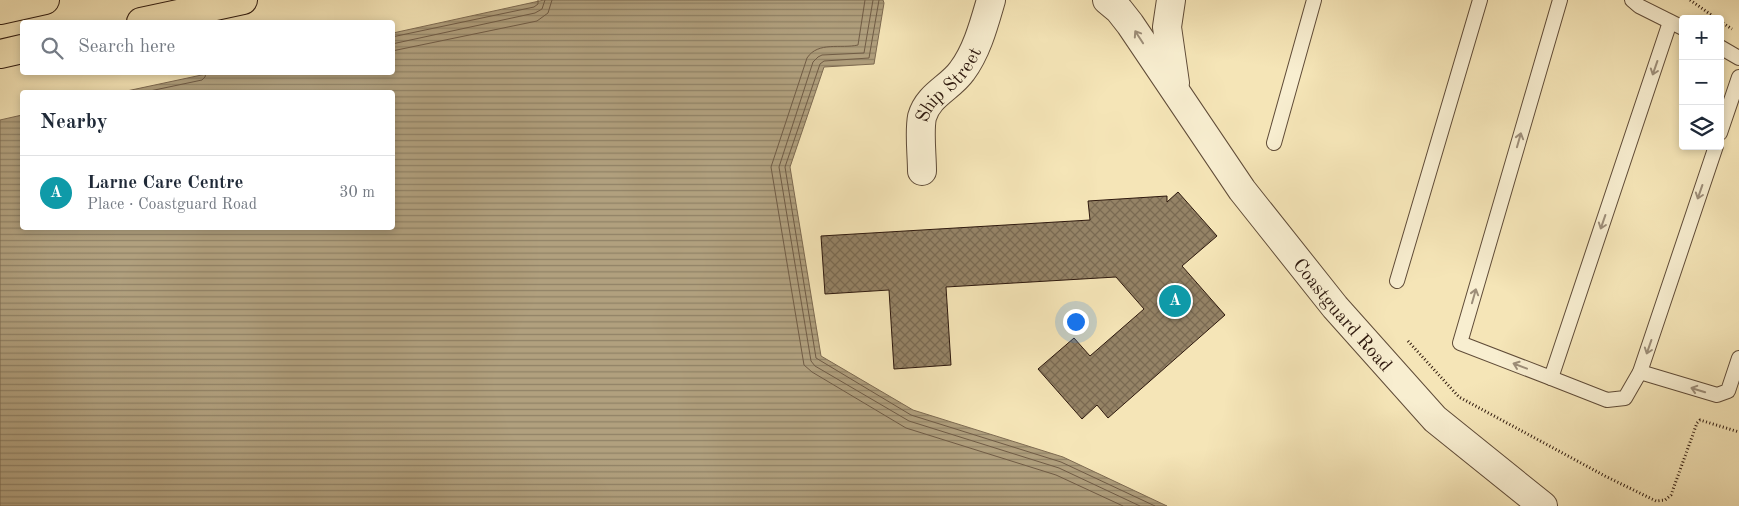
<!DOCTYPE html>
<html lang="en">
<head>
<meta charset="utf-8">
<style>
  :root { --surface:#fff; --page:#f6f6f7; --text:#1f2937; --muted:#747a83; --line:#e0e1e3; --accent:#d93025 }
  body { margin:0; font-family:"Old Standard TT",serif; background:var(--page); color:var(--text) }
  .controls { position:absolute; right:15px; top:15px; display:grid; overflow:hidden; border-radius:5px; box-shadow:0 2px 8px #0003 }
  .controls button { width:45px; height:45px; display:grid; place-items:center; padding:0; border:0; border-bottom:1px solid var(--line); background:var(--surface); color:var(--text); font:25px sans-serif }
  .you { position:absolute; left:1075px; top:321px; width:18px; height:18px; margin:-12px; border:4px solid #fff; border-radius:50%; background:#1a73e8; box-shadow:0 0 0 8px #1a73e833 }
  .badge { display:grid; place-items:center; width:32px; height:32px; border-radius:50%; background:var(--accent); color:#fff; font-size:16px; font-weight:700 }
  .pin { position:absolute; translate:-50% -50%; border:2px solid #fff; box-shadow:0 1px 5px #0006 }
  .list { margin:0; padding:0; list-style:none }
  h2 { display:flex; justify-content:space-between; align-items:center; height:65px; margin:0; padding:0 20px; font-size:21px }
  h2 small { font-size:16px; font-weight:400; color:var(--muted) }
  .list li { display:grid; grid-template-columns:32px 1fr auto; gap:15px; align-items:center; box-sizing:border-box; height:75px; padding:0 20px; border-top:1px solid var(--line) }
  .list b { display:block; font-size:19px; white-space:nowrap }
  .list p { margin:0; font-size:16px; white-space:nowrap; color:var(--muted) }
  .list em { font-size:16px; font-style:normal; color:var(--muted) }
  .icon { flex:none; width:28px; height:28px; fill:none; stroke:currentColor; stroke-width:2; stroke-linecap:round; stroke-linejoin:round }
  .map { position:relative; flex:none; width:1739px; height:506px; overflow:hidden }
  .search { position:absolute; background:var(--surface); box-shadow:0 2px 8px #0003; left:20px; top:20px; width:375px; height:55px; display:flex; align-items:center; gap:12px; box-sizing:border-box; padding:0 18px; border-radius:5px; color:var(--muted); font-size:19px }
  .panel { position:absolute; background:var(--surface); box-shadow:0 2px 8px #0003; left:20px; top:90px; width:375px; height:140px; border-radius:5px }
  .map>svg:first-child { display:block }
  .water { fill:url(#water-rules); stroke:#7d6a51 }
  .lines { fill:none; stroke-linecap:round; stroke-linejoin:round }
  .shore { stroke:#705c46; stroke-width:1 }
  .building { fill:url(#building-cross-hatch); stroke:#2e190e }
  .service-casing { stroke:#604c38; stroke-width:16 }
  .minor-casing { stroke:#604c38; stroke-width:30 }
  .trunk-casing { stroke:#2e190e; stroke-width:30 }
  .path { stroke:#2e190e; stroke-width:3; stroke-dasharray:1 2.5; stroke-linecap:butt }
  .service { stroke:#f8eed0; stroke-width:14 }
  .minor { stroke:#f8eed0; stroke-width:28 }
  .trunk { stroke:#f5e5b7; stroke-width:28 }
  .oneway { stroke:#9d8e79 }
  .labels { text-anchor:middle; stroke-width:5; stroke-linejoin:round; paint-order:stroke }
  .street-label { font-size:19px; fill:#2e190e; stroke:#f8eed0 }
</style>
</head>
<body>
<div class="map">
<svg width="1739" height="506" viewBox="0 0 1739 506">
  <defs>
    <pattern id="water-rules" width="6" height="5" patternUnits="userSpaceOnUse" patternTransform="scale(1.25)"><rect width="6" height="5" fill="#b1a07e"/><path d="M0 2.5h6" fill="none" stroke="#908266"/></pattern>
    <pattern id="building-cross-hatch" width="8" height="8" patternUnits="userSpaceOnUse" patternTransform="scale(1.25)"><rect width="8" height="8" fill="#958366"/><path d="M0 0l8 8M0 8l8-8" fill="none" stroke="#7a6a52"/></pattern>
  </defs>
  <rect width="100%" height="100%" fill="#f5e5b7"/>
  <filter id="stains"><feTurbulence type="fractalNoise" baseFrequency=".004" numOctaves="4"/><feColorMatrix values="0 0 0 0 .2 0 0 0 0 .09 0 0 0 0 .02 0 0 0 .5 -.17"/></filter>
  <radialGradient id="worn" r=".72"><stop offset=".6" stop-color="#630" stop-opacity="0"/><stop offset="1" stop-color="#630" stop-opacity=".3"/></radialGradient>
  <polygon class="water" points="544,0 883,0 884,3 874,64 824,67 790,167 821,356 913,410 1063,457 1167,506 0,506 0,120 22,115 22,228 392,228 392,92 122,92 211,73 392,72 393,33"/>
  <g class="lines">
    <g class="shore">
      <path d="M865,0l-7,45c-17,4 -40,-4 -51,13l-36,109 33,198 8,7 94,56 150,47 67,31"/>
      <polyline points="873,0 864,53 822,55 818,57 813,62 779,167 811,361 815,366 909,421 1059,468 1140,506"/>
      <polyline points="879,0 869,58 824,61 820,64 785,167 816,358 911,415 1061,462 1155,506"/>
      <polyline points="392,37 534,7 538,4 538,0"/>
      <polyline points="392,44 535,13 542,9 545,0"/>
      <polyline points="392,51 537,21 548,13 552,0"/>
      <polyline points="145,92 202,80 205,77 206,72"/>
    </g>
  </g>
  <polygon class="building" points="1178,192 1217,236 1182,266 1225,315 1108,418 1097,405 1082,419 1038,369 1074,338 1090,356 1144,309 1116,277 946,287 951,365 894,369 889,290 825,294 821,236 1090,220 1088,201 1167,196 1167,202"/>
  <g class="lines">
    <defs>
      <g id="service">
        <polyline points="1560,0 1460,343 1551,378 1670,22"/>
        <polyline points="1632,0 1639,6 1683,28"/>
        <polyline points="1720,47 1739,58"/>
        <polyline points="1720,133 1739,77"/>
        <polyline points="1274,143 1314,0"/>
        <polyline points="1397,281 1480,0"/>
        <polyline points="1640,372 1717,395 1728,391 1739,358"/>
        <polyline points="1551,378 1607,400 1625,398 1640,372 1716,146"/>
      </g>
      <g id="minor">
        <path id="s1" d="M1107,0l12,10 11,14 112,166 93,117 100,112 108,87"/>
        <polyline points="1171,0 1167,27 1175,83"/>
        <path id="s2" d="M922,171c0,-16 -3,-39 0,-54 6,-22 28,-29 40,-46 15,-20 22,-47 29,-71"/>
      </g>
      <g id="trunk">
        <polyline points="0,10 45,0"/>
        <polyline points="141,22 243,0"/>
        <polyline points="0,54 22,49"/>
      </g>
    </defs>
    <use href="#service" class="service-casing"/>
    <use href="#minor" class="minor-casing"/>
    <use href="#trunk" class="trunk-casing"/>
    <g class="path">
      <polyline points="1690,0 1717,19"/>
      <polyline points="1720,21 1732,29"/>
      <polyline points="1408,341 1459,397 1605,476 1656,501 1665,500 1671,495 1697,423 1700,420 1739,432"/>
    </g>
    <use href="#service" class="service"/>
    <use href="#minor" class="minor"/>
    <use href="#trunk" class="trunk"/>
  </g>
  <defs><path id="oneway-shaft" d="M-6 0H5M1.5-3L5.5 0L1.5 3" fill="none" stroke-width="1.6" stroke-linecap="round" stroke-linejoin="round" transform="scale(1.25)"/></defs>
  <g class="oneway">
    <use href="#oneway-shaft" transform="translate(1139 37) rotate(-123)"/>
    <use href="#oneway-shaft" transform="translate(1655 68) rotate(109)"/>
    <use href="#oneway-shaft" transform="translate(1519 140) rotate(-74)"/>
    <use href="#oneway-shaft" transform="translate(1700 192) rotate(109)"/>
    <use href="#oneway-shaft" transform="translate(1603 222) rotate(109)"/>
    <use href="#oneway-shaft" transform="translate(1474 296) rotate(-74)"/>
    <use href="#oneway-shaft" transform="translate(1649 347) rotate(109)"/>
    <use href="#oneway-shaft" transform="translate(1520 366) rotate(-159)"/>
    <use href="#oneway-shaft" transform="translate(1698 390) rotate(-163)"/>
  </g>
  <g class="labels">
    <g class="street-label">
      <text dy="7" stroke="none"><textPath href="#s2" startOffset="96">Ship Street</textPath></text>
      <text dy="7" stroke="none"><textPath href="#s1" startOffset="394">Coastguard Road</textPath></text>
    </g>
  </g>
  <rect width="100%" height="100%" filter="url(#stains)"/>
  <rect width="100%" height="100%" fill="url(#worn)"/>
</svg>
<div class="controls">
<button>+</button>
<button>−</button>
<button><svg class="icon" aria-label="layers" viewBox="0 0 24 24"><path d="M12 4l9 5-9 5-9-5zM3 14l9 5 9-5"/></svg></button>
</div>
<div class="you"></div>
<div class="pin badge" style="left:1175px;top:301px;background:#0f9aa8">A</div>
<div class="search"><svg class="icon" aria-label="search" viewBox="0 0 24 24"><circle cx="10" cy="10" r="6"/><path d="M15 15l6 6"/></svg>Search here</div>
<section class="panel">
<h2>Nearby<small></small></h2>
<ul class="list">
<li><span class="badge" style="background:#0f9aa8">A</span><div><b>Larne Care Centre</b><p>Place · Coastguard Road</p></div><em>30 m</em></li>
</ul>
</section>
</div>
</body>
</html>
